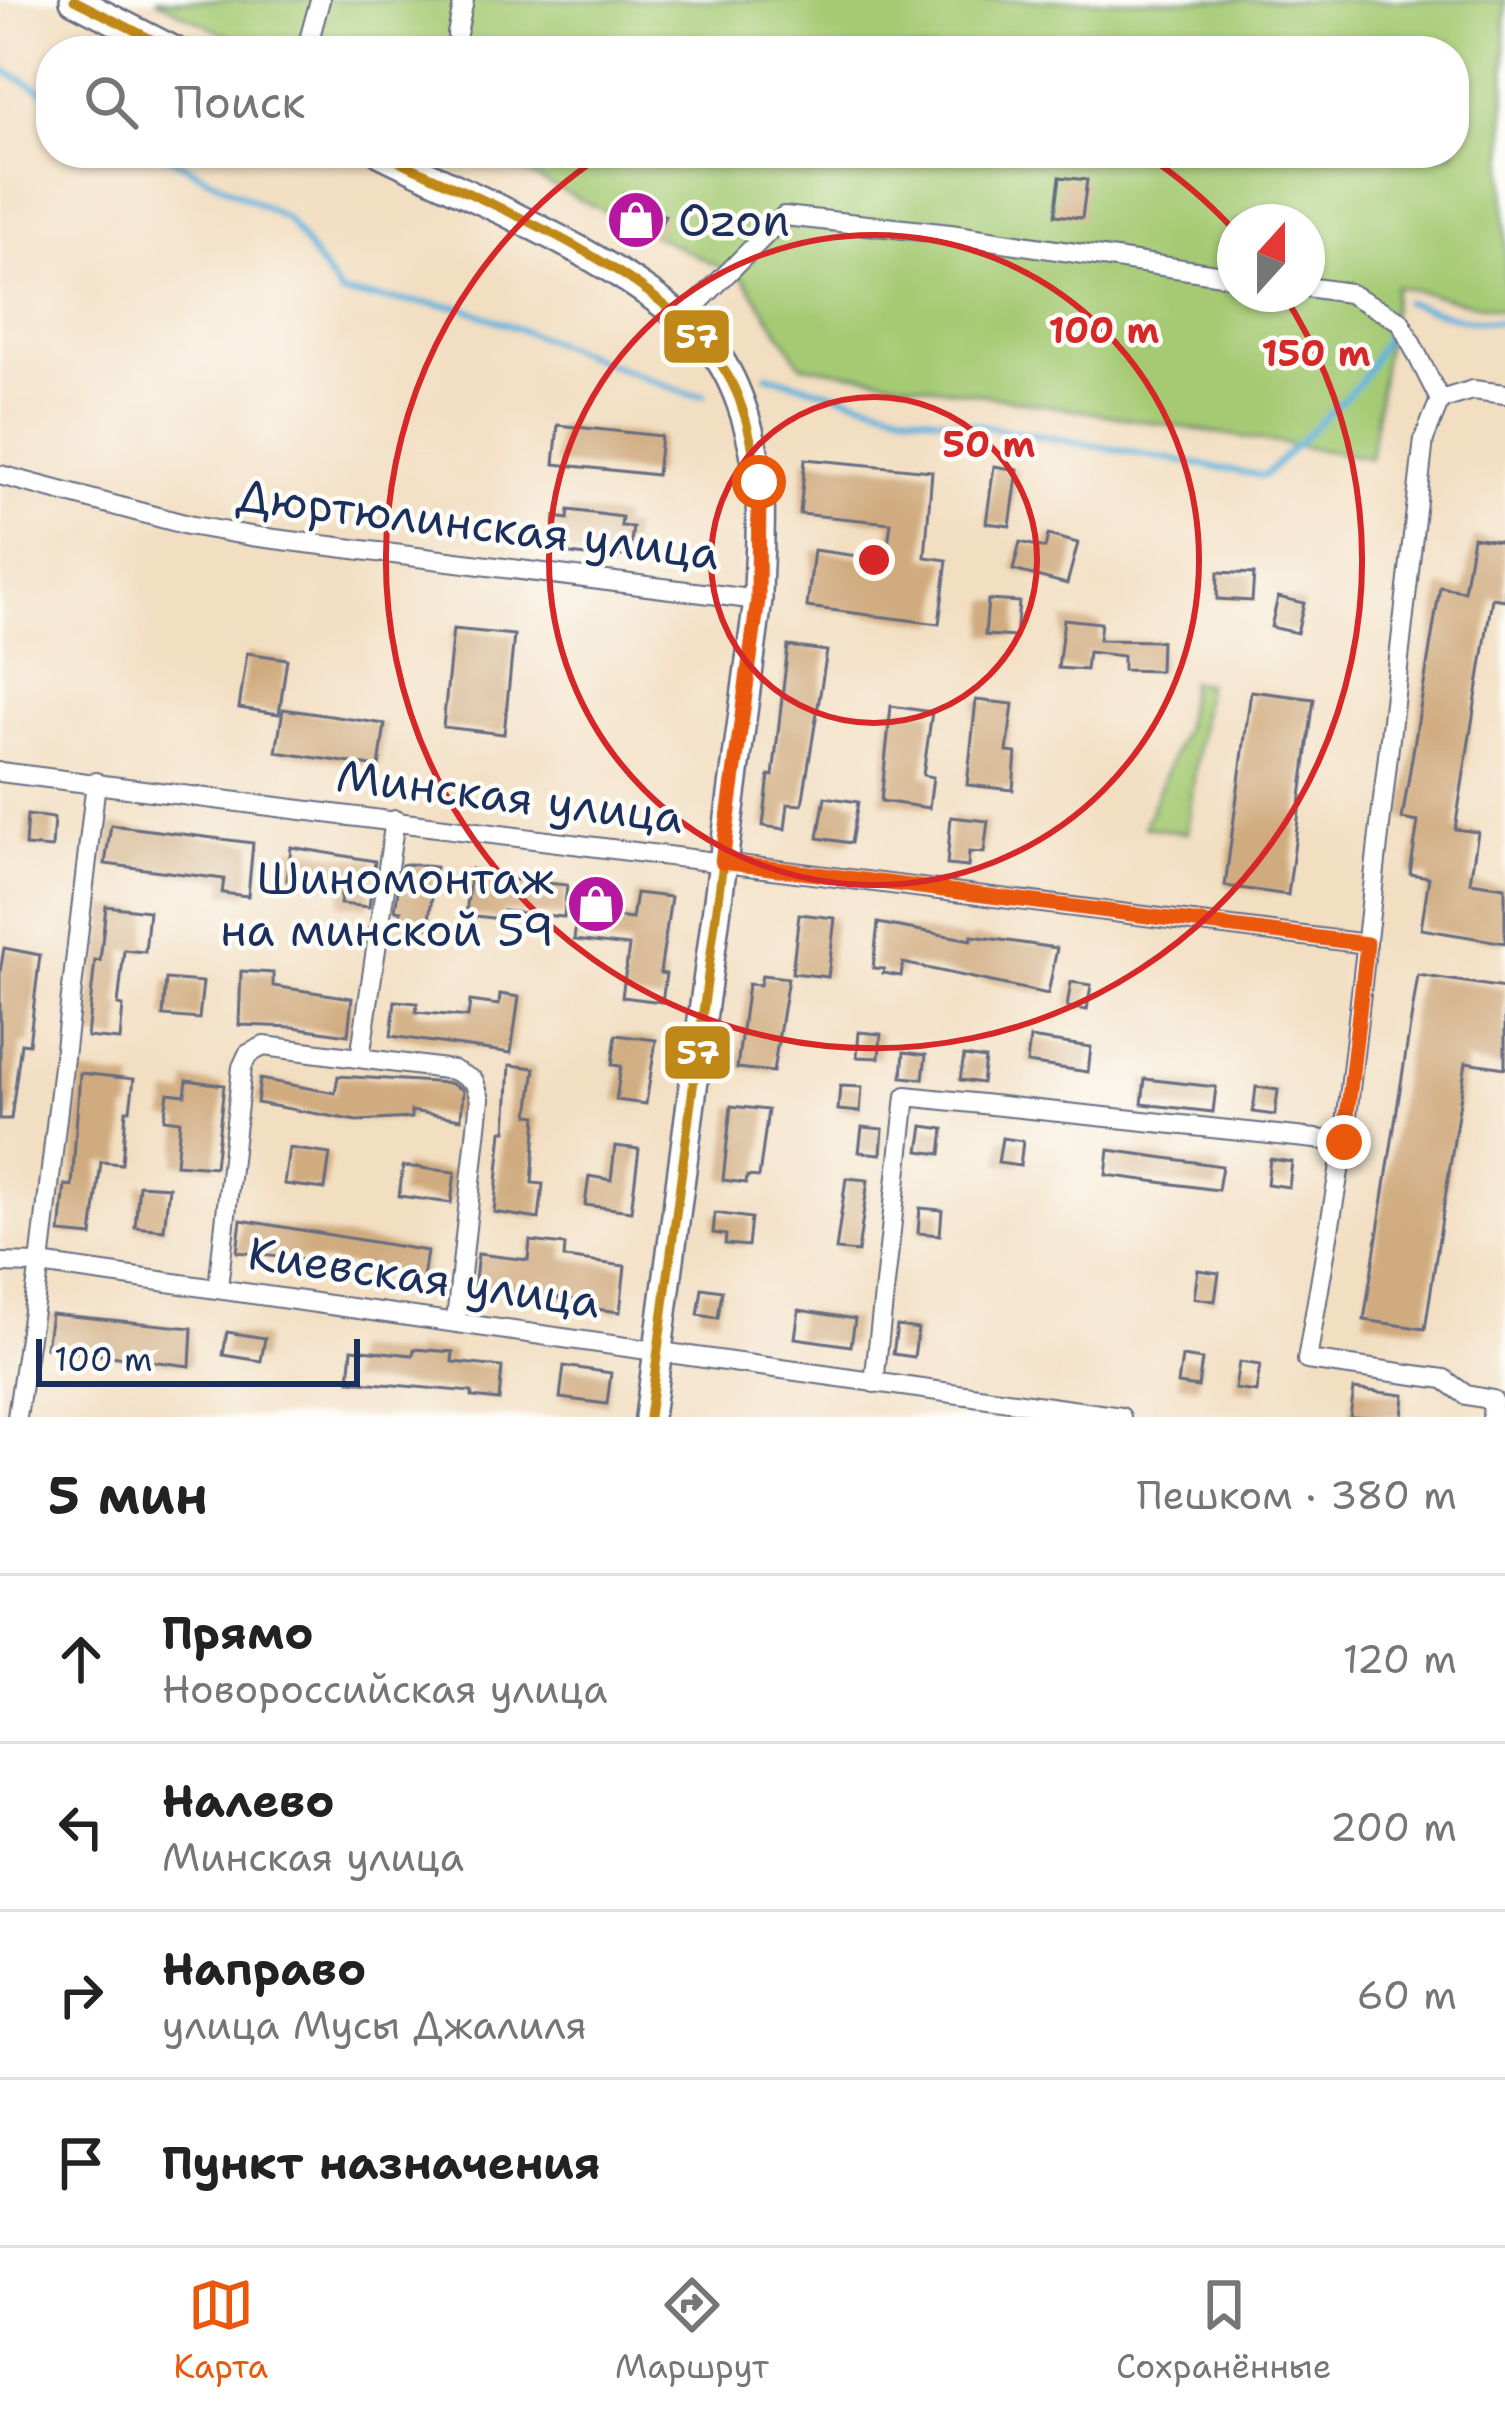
<!DOCTYPE html>
<html lang="ru">
<head>
<meta charset="utf-8">
<style>
  :root { --surface:#fff; --page:#f6f6f6; --text:#222; --muted:#767676; --line:#e0e0e0; --accent:#ea580c }
  body { margin:0; font-family:"Shantell Sans",sans-serif; background:var(--page); color:var(--text) }
  .compass { position:absolute; left:1217px; top:204px; width:108px; height:108px; border-radius:50%; background:var(--surface); box-shadow:0 3px 9px #0004; rotate:21deg }
  .scale { position:absolute; left:36px; bottom:30px; width:324px; box-sizing:border-box; padding-left:12px; border:6px solid #1b2f5e; border-top:0; font-size:33px; line-height:42px; white-space:nowrap; color:#1b2f5e; -webkit-text-stroke:9px #fdfcf7; paint-order:stroke }
  .stop { position:absolute; width:36px; height:36px; margin:-27px; border:9px solid #ea580c; border-radius:50%; background:#fff }
  .stop.end { background:#ea580c; border-color:#fff; box-shadow:0 3px 12px #0008 }
  .list { margin:0; padding:0; list-style:none }
  h2 { display:flex; justify-content:space-between; align-items:center; height:156px; margin:0; padding:0 48px; font-size:51px }
  h2 small { font-size:39px; font-weight:400; color:var(--muted) }
  .list li { display:grid; grid-template-columns:78px 1fr auto; gap:36px; align-items:center; box-sizing:border-box; height:168px; padding:0 48px; border-top:3px solid var(--line) }
  .list b { display:block; font-size:45px; white-space:nowrap }
  .list p { margin:0; font-size:39px; white-space:nowrap; color:var(--muted) }
  .list em { font-size:39px; font-style:normal; color:var(--muted) }
  .icon { flex:none; width:66px; height:66px; fill:none; stroke:currentColor; stroke-width:2; stroke-linecap:round; stroke-linejoin:round }
  .map { position:relative; flex:none; width:1505px; height:1417px; overflow:hidden }
  .search { position:absolute; background:var(--surface); box-shadow:0 3px 9px #0004; left:36px; right:36px; top:36px; height:132px; display:flex; align-items:center; gap:30px; box-sizing:border-box; padding:0 42px; border-radius:48px; color:var(--muted); font-size:45px }
  .sheet { height:828px; background:var(--surface) }
  nav { display:flex; justify-content:space-around; align-items:center; box-sizing:border-box; height:168px; border-top:3px solid var(--line); background:var(--surface); font-size:33px; color:var(--muted) }
  nav a { display:grid; justify-items:center; gap:6px }
  nav .on { color:var(--accent) }
  .map>svg:first-child { display:block }
  .green { fill:#a5ca73; stroke:#607c68; stroke-width:3; fill-rule:evenodd }
  .lines { fill:none; stroke-linecap:round; stroke-linejoin:round }
  .stream { stroke:#61b3dc; stroke-width:6 }
  .building { fill:#d0ab7f }
  .street-casing { stroke:#666c81; stroke-width:22 }
  .secondary-casing { stroke:#666c81; stroke-width:32 }
  .street { stroke:#fff; stroke-width:18 }
  .secondary { stroke:#fff; stroke-width:27 }
  .bus-1-casing { stroke:#fdfcf7; stroke-width:18 }
  .bus-1 { stroke:#c08818; stroke-width:9 }
  .route { stroke:#ea580c; stroke-width:15 }
  .ring { fill:none; stroke:#d62828; stroke-width:6 }
  .labels { text-anchor:middle; stroke-width:9; stroke-linejoin:round; paint-order:stroke }
  .poi-label { font-size:45px; fill:#1b2f5e; stroke:#fdfcf7; text-anchor:start }
  .street-label { font-size:45px; fill:#1b2f5e; stroke:#fdfcf7 }
  .centre { fill:#d62828; stroke:#fdfcf7; stroke-width:6 }
  .ring-label { font-size:36px; text-anchor:middle; font-weight:bold; fill:#d62828; stroke:#fdfcf7; stroke-width:9; stroke-linejoin:round; paint-order:stroke }
  .line-badge { stroke:#fdfcf7; stroke-width:4.5 }
  .badge-label { font-size:33px; text-anchor:middle; font-weight:bold; fill:#fff }
</style>
</head>
<body>
<div class="map">
<svg width="1505" height="1417" viewBox="0 0 1505 1417">
  <rect width="100%" height="100%" fill="#fdfcf7"/>
  <filter id="ink" filterUnits="userSpaceOnUse"><feTurbulence type="fractalNoise" baseFrequency=".00833" numOctaves="2"/><feDisplacementMap in="SourceGraphic" scale="24" xChannelSelector="R" yChannelSelector="G"/><feConvolveMatrix kernelMatrix="1 2 1 2 8 2 1 2 1" color-interpolation-filters="sRGB"/></filter>
  <filter id="wash" filterUnits="userSpaceOnUse"><feTurbulence type="fractalNoise" baseFrequency=".004" numOctaves="4" result="noise"/><feDisplacementMap in="SourceGraphic" scale="48" xChannelSelector="R" yChannelSelector="G"/><feGaussianBlur stdDeviation="2.7" result="paint"/><feColorMatrix in="noise" values="0 0 0 0 0 0 0 0 0 0 0 0 0 0 0 0 0 1.4 0 .05"/><feComposite in="paint" operator="in"/></filter>
  <g filter="url(#wash)">
    <rect width="100%" height="100%" fill="#f2dec1"/>
    <g class="green">
      <path d="M156,0h1349v311l-110,-25 -25,172 -569,-93 -57,-86 -260,-126h970v-102h-1196zM1235,222h72v72h-72z"/>
      <polygon points="1190,682 1206,684 1187,833 1144,827 1184,727"/>
    </g>
    <g class="lines">
      <g class="stream">
        <polyline points="0,68 51,95"/>
        <polyline points="161,153 287,219 341,294 461,307 688,394 704,395"/>
        <polyline points="1405,302 1461,319 1505,323"/>
        <polyline points="767,375 905,412 1264,476 1360,383 1387,334"/>
      </g>
    </g>
    <g id="blocks">
      <g class="building">
        <polygon points="1060,177 1087,180 1082,218 1055,215"/>
        <polygon points="623,194 665,216 655,236 612,214"/>
        <polygon points="558,425 661,436 657,475 554,464"/>
        <polygon points="805,459 932,471 925,557 947,560 939,624 807,607 814,550 886,560 891,523 800,514"/>
        <polygon points="994,466 1018,470 1010,526 986,523"/>
        <polygon points="569,510 622,517 621,526 633,527 629,557 617,555 617,560 563,553 564,548 552,547 555,517 568,519"/>
        <polygon points="1048,535 1078,543 1067,584 1013,570 1020,542 1045,548"/>
        <polygon points="1473,537 1505,542 1505,600 1492,598 1455,829 1478,832 1470,882 1505,887 1505,943 1421,929 1429,877 1410,874 1418,822 1402,819 1440,587 1464,591"/>
        <polygon points="1218,572 1254,574 1252,601 1217,599"/>
        <polygon points="1278,597 1304,603 1297,633 1271,627"/>
        <polygon points="988,600 1019,602 1016,637 985,635"/>
        <polygon points="1064,619 1101,623 1099,640 1161,641 1160,671 1123,670 1123,656 1088,652 1086,670 1058,668"/>
        <polygon points="453,629 514,635 504,734 443,727"/>
        <polygon points="788,646 827,651 802,805 788,804 785,829 763,826 769,775 773,776"/>
        <polygon points="247,653 287,659 279,714 239,708"/>
        <polygon points="1251,691 1314,699 1288,895 1225,886"/>
        <polygon points="976,700 1013,704 1007,752 1016,753 1013,790 967,785"/>
        <polygon points="891,706 932,712 923,775 933,777 929,808 881,801"/>
        <polygon points="283,709 385,724 379,767 276,752"/>
        <polygon points="825,797 858,802 851,843 818,838"/>
        <polygon points="27,815 54,818 52,848 25,846"/>
        <polygon points="951,817 988,821 984,853 969,852 968,867 947,865"/>
        <polygon points="111,825 253,843 248,896 222,893 224,879 105,864"/>
        <polygon points="291,847 375,861 369,907 340,904 342,887 287,880"/>
        <polygon points="407,864 436,867 428,927 399,923 401,911 395,910 402,865"/>
        <polygon points="471,869 507,873 507,879 567,885 564,917 503,911 502,919 466,915"/>
        <polygon points="636,893 671,897 660,973 666,974 662,1002 622,997 629,946 574,940 577,912 632,919"/>
        <polygon points="106,906 149,911 145,952 124,950 118,1005 123,1006 120,1040 87,1037 95,960 100,961"/>
        <polygon points="799,914 835,918 828,977 792,973"/>
        <polygon points="878,923 971,940 972,936 1057,948 1048,994 903,963 901,976 883,973 884,969 873,968"/>
        <polygon points="4,948 40,955 29,1044 21,1043 11,1119 0,1119 0,972"/>
        <polygon points="241,971 273,973 273,986 352,998 348,1035 293,1027 239,1025"/>
        <polygon points="762,975 788,978 773,1072 737,1068 748,984 760,985"/>
        <polygon points="1418,975 1505,988 1505,1068 1466,1062 1425,1329 1364,1320"/>
        <polygon points="166,979 203,982 199,1019 163,1016"/>
        <polygon points="1071,982 1091,985 1087,1010 1067,1007"/>
        <polygon points="500,994 519,997 511,1053 391,1036 395,1001 417,1003 416,1012 468,1017 470,1001 499,1005"/>
        <polygon points="859,1032 881,1034 879,1058 857,1057"/>
        <polygon points="616,1035 656,1040 646,1104 616,1100 621,1066 612,1065"/>
        <polygon points="1030,1038 1091,1047 1088,1072 1027,1063"/>
        <polygon points="904,1052 926,1055 923,1079 902,1077"/>
        <polygon points="964,1056 985,1059 982,1083 960,1080"/>
        <polygon points="510,1065 535,1068 529,1115 537,1116 532,1183 543,1184 539,1219 494,1212 502,1131 506,1131"/>
        <polygon points="80,1073 134,1079 130,1110 126,1110 122,1164 101,1162 92,1236 60,1233 65,1185 72,1186"/>
        <polygon points="338,1076 449,1083 463,1090 461,1119 411,1111 411,1118 357,1121 257,1103 260,1079 335,1093"/>
        <polygon points="1145,1079 1216,1087 1213,1112 1142,1104"/>
        <polygon points="187,1080 224,1085 215,1167 176,1164 180,1121 164,1119 168,1093 185,1095"/>
        <polygon points="840,1086 862,1087 860,1112 838,1110"/>
        <polygon points="1256,1087 1278,1090 1275,1115 1253,1112"/>
        <polygon points="731,1106 768,1110 759,1177 747,1176 746,1183 723,1180"/>
        <polygon points="923,1126 944,1129 941,1154 919,1151"/>
        <polygon points="862,1127 883,1129 881,1154 859,1152"/>
        <polygon points="1002,1138 1023,1141 1020,1166 998,1163"/>
        <polygon points="615,1146 639,1149 631,1211 585,1205 589,1176 611,1180"/>
        <polygon points="289,1148 330,1154 325,1189 284,1184"/>
        <polygon points="1109,1150 1222,1166 1218,1190 1106,1175"/>
        <polygon points="1270,1159 1292,1162 1289,1187 1267,1184"/>
        <polygon points="403,1166 455,1172 451,1203 399,1196"/>
        <polygon points="846,1178 868,1180 858,1252 836,1250"/>
        <polygon points="139,1185 169,1187 164,1230 135,1227"/>
        <polygon points="920,1208 942,1210 940,1235 918,1233"/>
        <polygon points="715,1213 751,1218 748,1246 725,1244 726,1235 713,1233"/>
        <polygon points="241,1220 427,1251 422,1285 393,1280 394,1273 347,1265 237,1252"/>
        <polygon points="530,1241 565,1245 564,1258 625,1266 620,1312 578,1307 579,1300 474,1288 478,1254 528,1260"/>
        <polygon points="1198,1270 1219,1273 1215,1301 1194,1298"/>
        <polygon points="702,1288 722,1291 718,1318 698,1315"/>
        <polygon points="799,1310 855,1319 851,1346 795,1338"/>
        <polygon points="51,1314 192,1328 190,1366 46,1348"/>
        <polygon points="897,1326 918,1329 914,1357 893,1354"/>
        <polygon points="227,1332 265,1338 261,1361 223,1355"/>
        <polygon points="352,1349 413,1355 414,1349 453,1352 452,1362 502,1367 499,1400 472,1397 472,1392 349,1381"/>
        <polygon points="1182,1357 1202,1360 1198,1387 1178,1384"/>
        <polygon points="1239,1362 1260,1365 1256,1392 1235,1389"/>
        <polygon points="564,1366 611,1373 607,1404 560,1398"/>
        <polygon points="1354,1389 1404,1395 1402,1417 1350,1417"/>
      </g>
    </g>
  </g>
  <g filter="url(#ink)">
    <use href="#blocks" fill-opacity="0" stroke="#666c81" stroke-width="3"/>
    <g class="lines">
      <defs>
        <g id="street">
          <polyline points="457,34 464,0"/>
          <polyline points="306,51 320,0"/>
          <polyline points="1307,287 1349,293 1400,321 1440,400"/>
          <polyline points="683,318 784,216 950,234 1235,277"/>
          <polyline points="1440,400 1424,439 1344,1142 1307,1360 1444,1379 1466,1395 1493,1400 1492,1417"/>
          <polyline points="1440,400 1473,390 1505,394"/>
          <polyline points="0,475 188,525 251,536 758,600"/>
          <polyline points="0,772 1367,944"/>
          <polyline points="360,1058 395,820"/>
          <polyline points="0,1263 40,1264 1121,1417"/>
          <polyline points="218,1288 242,1067 248,1054 264,1046 453,1070 474,1081 480,1099 456,1320"/>
          <polyline points="874,1383 906,1096 1344,1142"/>
          <polyline points="17,1417 40,1264 96,782"/>
        </g>
        <g id="secondary">
          <polyline points="74,0 175,51"/>
          <path d="M381,153c97,48 268,116 334,200 25,33 39,88 44,129 4,38 -1,80 -1,118l-109,817"/>
        </g>
      </defs>
      <use href="#street" class="street-casing"/>
      <use href="#secondary" class="secondary-casing"/>
      <use href="#street" class="street"/>
      <use href="#secondary" class="secondary"/>
      <defs>
        <g id="bus-1">
          <polyline points="74,0 175,51"/>
          <path d="M381,153c109,52 313,127 358,246 25,66 20,132 19,201l-109,817"/>
        </g>
      </defs>
      <use href="#bus-1" class="bus-1-casing"/>
      <use href="#bus-1" class="bus-1"/>
    </g>
  </g>
  <g class="lines" filter="url(#ink)">
    <polyline class="route" points="759,482 758,600 722,862 1367,944 1344,1142"/>
  </g>
  <g class="ring">
    <circle cx="874" cy="560" r="163"/>
    <circle cx="874" cy="560" r="325"/>
    <path d="M1143 153A488 488 0 0 1 1234 230M1283 294A488 488 0 1 1 605 153"/>
  </g>
  <defs>
    <symbol id="shop-disc" viewBox="-11 -11 22 22"><circle r="9.5" fill="#b5179e" stroke="#fdfcf7"/><path d="M-5-2.5h2.3a2.7 3.5 0 0 1 5.4 0H5L5.5 6h-11ZM-1.5-2.5h3a1.5 2.3 0 0 0-3 0Z" fill="#fff"/></symbol>
  </defs>
  <g fill-rule="evenodd">
    <use href="#shop-disc" x="603" y="187" width="66" height="66"/>
    <use href="#shop-disc" x="563" y="871" width="66" height="66"/>
  </g>
  <g class="labels">
    <g class="poi-label">
      <text x="678" y="236">Ozon</text>
      <text x="554" y="894" text-anchor="end">Шиномонтаж<tspan x="554" dy="52">на минской 59</tspan></text>
    </g>
    <g class="street-label">
      <text transform="translate(478 524) rotate(7)" y="16">Дюртюлинская улица</text>
      <text transform="translate(510 796) rotate(7)" y="16">Минская улица</text>
      <text transform="translate(424 1277) rotate(8)" y="16">Киевская улица</text>
    </g>
  </g>
  <circle cx="874" cy="560" r="18" class="centre"/>
  <g class="ring-label">
    <text x="1104" y="343">100 m</text>
    <text x="1316" y="366">150 m</text>
    <text x="989" y="457">50 m</text>
  </g>
  <g class="line-badge">
    <rect x="662" y="308" width="69" height="57" rx="12" fill="#c08818"/>
    <rect x="663" y="1024" width="69" height="57" rx="12" fill="#c08818"/>
  </g>
  <g class="badge-label">
    <text x="697" y="348">57</text>
    <text x="698" y="1064">57</text>
  </g>
</svg>
<svg class="compass" viewBox="-18 -18 36 36"><path d="M0-13l5 13h-10z" fill="#e53935"/><path d="M0 13l5-13h-10z" fill="#767676"/></svg>
<div class="scale">100 m</div>
<div class="stop" style="left:759px;top:482px"></div>
<div class="stop end" style="left:1344px;top:1142px"></div>
<div class="search"><svg class="icon" aria-label="search" viewBox="0 0 24 24"><circle cx="10" cy="10" r="6"/><path d="M15 15l6 6"/></svg>Поиск</div>
</div>
<section class="sheet">
<h2>5 мин<small>Пешком · 380 m</small></h2>
<ul class="list">
<li><svg class="icon" aria-label="ahead" viewBox="0 0 24 24"><path d="M12 20V5M6 11l6-6 6 6"/></svg><div><b>Прямо</b><p>Новороссийская улица</p></div><em>120 m</em></li>
<li><svg class="icon" aria-label="left" viewBox="0 0 24 24"><path d="M17 20v-9H6M10 6l-5 5 5 5"/></svg><div><b>Налево</b><p>Минская улица</p></div><em>200 m</em></li>
<li><svg class="icon" aria-label="right" viewBox="0 0 24 24"><path d="M7 20v-9h11M14 6l5 5-5 5"/></svg><div><b>Направо</b><p>улица Мусы Джалиля</p></div><em>60 m</em></li>
<li><svg class="icon" aria-label="arrive" viewBox="0 0 24 24"><path d="M6 21V4h12l-3 4 3 4H6"/></svg><div><b>Пункт назначения</b></div></li>
</ul>
</section>
<nav>
<a class="on"><svg class="icon" aria-label="map" viewBox="0 0 24 24"><path d="M3 6l6-2 6 2 6-2v14l-6 2-6-2-6 2zM9 4v14M15 6v14"/></svg>Карта</a>
<a><svg class="icon" aria-label="directions" viewBox="0 0 24 24"><path d="M12 3l9 9-9 9-9-9zM9 14v-3h6M13 9l2 2-2 2"/></svg>Маршрут</a>
<a><svg class="icon" aria-label="saved" viewBox="0 0 24 24"><path d="M7 4h10v16l-5-4-5 4z"/></svg>Сохранённые</a>
</nav>
</body>
</html>
